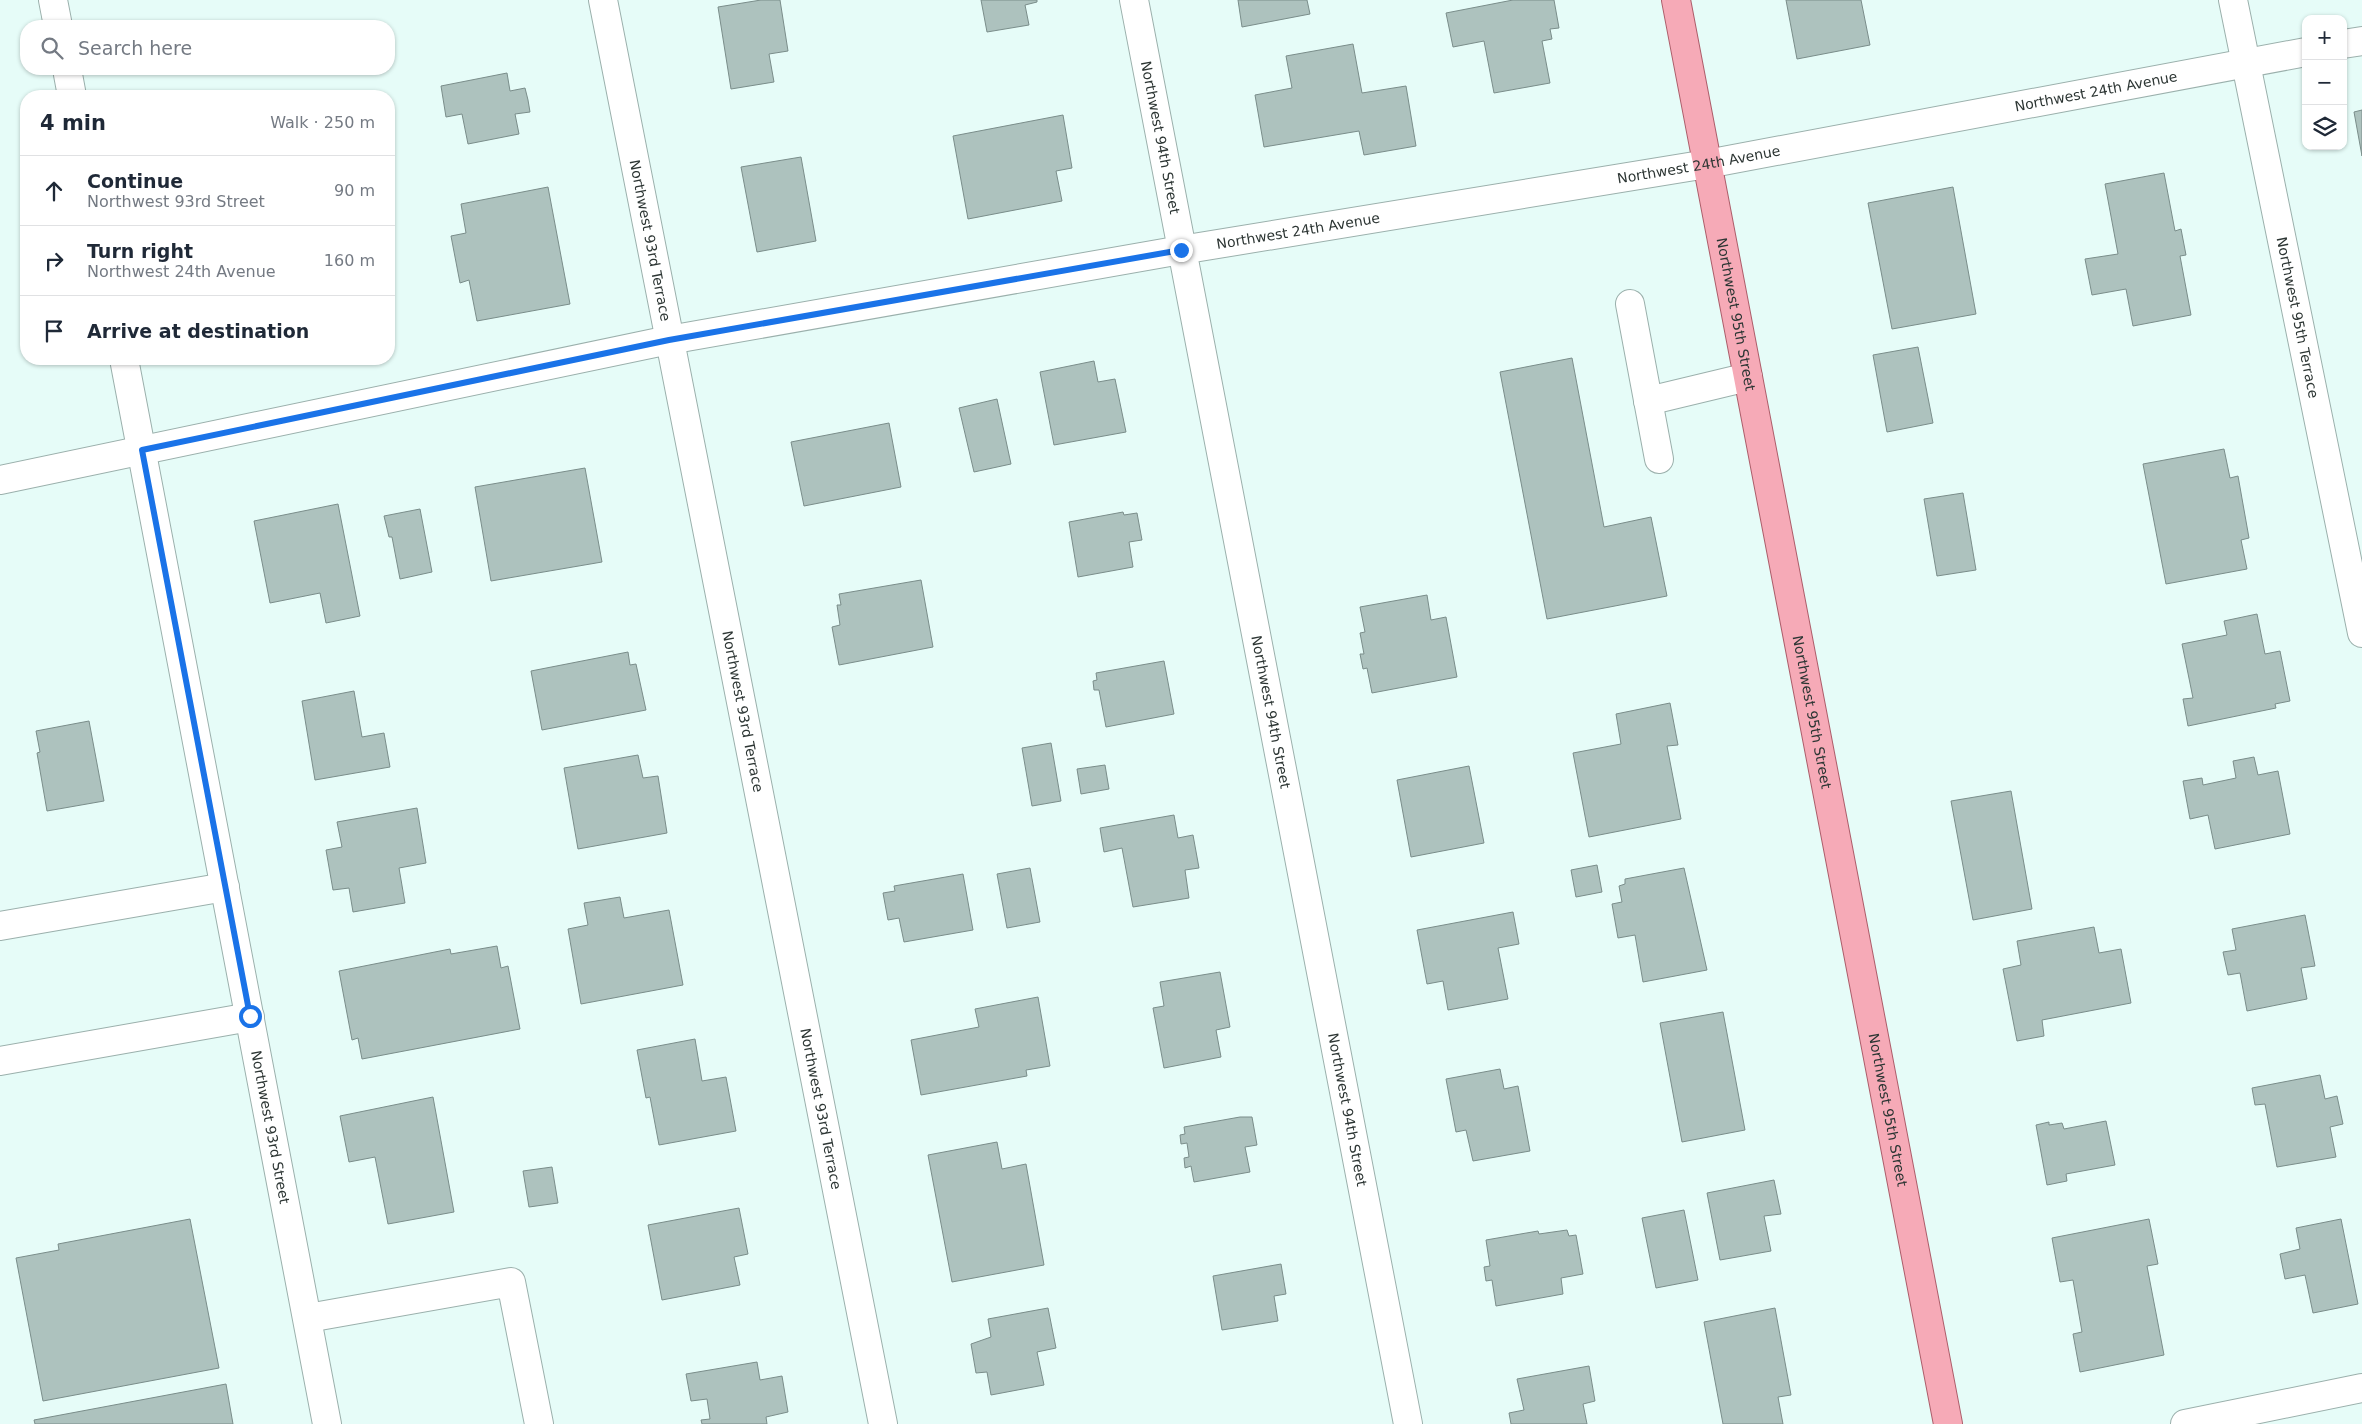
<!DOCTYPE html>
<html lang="en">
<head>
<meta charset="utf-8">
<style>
  :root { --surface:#fff; --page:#f2f2f3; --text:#1f2937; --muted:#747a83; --line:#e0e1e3 }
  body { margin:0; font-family:"DejaVu Sans",sans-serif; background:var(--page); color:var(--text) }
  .controls { position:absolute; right:15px; top:15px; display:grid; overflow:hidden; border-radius:10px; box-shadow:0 1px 4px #0004 }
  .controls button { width:45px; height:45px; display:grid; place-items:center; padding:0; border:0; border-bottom:1px solid var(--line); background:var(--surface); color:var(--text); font:25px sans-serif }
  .stop { position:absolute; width:15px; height:15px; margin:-11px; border:4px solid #1a73e8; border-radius:50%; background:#fff }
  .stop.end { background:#1a73e8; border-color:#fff; box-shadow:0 1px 5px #0008 }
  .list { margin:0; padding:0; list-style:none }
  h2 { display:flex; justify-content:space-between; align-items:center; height:65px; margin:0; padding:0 20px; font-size:21px }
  h2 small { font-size:16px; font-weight:400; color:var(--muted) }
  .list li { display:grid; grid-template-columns:32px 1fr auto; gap:15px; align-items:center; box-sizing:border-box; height:70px; padding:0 20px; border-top:1px solid var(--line) }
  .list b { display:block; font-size:19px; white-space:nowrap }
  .list p { margin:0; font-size:16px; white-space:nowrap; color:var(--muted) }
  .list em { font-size:16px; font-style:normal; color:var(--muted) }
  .icon { flex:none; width:28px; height:28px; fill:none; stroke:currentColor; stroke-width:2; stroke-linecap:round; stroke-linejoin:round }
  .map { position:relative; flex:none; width:2362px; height:1424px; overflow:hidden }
  .search { position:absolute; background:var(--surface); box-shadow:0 1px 4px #0004; left:20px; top:20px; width:375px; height:55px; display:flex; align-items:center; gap:12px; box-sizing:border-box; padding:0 18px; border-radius:20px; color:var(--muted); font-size:19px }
  .panel { position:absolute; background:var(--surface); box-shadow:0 1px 4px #0004; left:20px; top:90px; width:375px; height:275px; border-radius:20px }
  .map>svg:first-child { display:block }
  .building { fill:#adc2be; stroke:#7a8d8a }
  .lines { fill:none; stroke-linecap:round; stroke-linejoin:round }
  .minor-casing { stroke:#9bb0ac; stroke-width:30 }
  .major-casing { stroke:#ac5d6a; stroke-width:30 }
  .minor { stroke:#fff; stroke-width:28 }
  .major { stroke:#f6aab7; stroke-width:28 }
  .route { stroke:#1a73e8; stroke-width:6 }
  .labels { text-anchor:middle; stroke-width:4; stroke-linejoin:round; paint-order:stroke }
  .street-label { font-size:14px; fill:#2d3634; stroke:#fff }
</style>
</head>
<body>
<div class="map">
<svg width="2362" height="1424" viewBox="0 0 2362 1424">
  <rect width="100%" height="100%" fill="#e6fcf8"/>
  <g class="building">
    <polygon points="761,0 780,0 788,51 769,54 774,82 731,89 718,7"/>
    <polygon points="981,0 1037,0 1037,2 1025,5 1029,25 987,32"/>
    <polygon points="1238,0 1307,0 1310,14 1242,27"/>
    <polygon points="1513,0 1554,0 1559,28 1550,29 1552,39 1542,41 1550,83 1494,93 1484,41 1453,47 1446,13"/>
    <polygon points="1786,0 1861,0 1870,45 1797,59"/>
    <polygon points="1353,44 1362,93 1406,86 1416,146 1364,155 1359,131 1264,147 1255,95 1292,88 1286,56"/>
    <polygon points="507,73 510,91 525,88 528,100 530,112 515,114 519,134 468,144 462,114 446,117 441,86"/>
    <polygon points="2362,110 2362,156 2354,112"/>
    <polygon points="1063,115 1072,168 1056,171 1062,201 968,219 953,136"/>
    <polygon points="801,157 816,241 757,252 741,167"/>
    <polygon points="2164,173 2175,231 2181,229 2186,255 2180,256 2191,315 2133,326 2126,289 2092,295 2085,259 2118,254 2105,184"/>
    <polygon points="548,187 570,304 477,321 469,280 460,283 451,236 466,233 461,204"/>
    <polygon points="1953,187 1976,314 1892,329 1868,203"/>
    <polygon points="1918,347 1933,423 1887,432 1873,355"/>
    <polygon points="1572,358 1604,527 1651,517 1667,596 1547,619 1500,372"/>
    <polygon points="1094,361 1098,382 1115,379 1126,432 1054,445 1040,372"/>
    <polygon points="997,399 1011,464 974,472 959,408"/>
    <polygon points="889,423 901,487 804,506 791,442"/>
    <polygon points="2224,449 2230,478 2238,476 2249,538 2241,540 2247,569 2166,584 2143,464"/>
    <polygon points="585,468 602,562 491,581 475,487"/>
    <polygon points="1963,493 1976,570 1937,576 1924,499"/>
    <polygon points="338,504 360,616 326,623 320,593 270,603 254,521"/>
    <polygon points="420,509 432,572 400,579 392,537 389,537 384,516"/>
    <polygon points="1123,512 1124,515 1137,513 1142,540 1129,542 1133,567 1078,577 1069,522"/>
    <polygon points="921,580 933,647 839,665 832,627 840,625 837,605 841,605 839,594"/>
    <polygon points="1427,595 1431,620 1446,617 1457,677 1372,693 1367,668 1363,669 1360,654 1364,654 1360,633 1365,632 1360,607"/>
    <polygon points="2257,614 2265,654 2280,651 2290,701 2275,704 2276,708 2188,726 2183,699 2193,698 2182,644 2227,635 2224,621"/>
    <polygon points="628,652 630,665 636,664 646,710 542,730 531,671"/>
    <polygon points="1164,661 1174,714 1106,727 1099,690 1094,690 1093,681 1097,680 1096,673"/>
    <polygon points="354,691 362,737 384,733 390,767 315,780 302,701"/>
    <polygon points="1670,703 1678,745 1667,746 1681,819 1589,837 1573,753 1621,744 1616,714"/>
    <polygon points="89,721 104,801 47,811 37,753 40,752 36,731"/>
    <polygon points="1051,743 1061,801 1032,806 1022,748"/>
    <polygon points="638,755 643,778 658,776 667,833 578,849 564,768"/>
    <polygon points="2254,757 2258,775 2278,771 2290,834 2215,849 2208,815 2190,819 2183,781 2202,778 2203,785 2236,778 2233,761"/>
    <polygon points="1105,765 1109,789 1081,794 1077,769"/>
    <polygon points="1469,766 1484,843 1411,857 1397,780"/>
    <polygon points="2011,791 2032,909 1973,920 1951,801"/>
    <polygon points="417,808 426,863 399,868 405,903 353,912 349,888 333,890 326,850 342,847 337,822"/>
    <polygon points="1174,815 1178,838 1193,835 1199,868 1185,870 1189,898 1133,907 1122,848 1104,852 1100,828"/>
    <polygon points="1597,865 1602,892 1576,897 1571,870"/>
    <polygon points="1030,868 1040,922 1007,928 997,874"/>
    <polygon points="1684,868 1707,970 1643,982 1635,935 1618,938 1612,904 1622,902 1619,886 1625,884 1625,879"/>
    <polygon points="963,874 973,930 904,942 899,918 888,920 883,893 895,891 894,886"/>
    <polygon points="620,897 624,918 669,910 683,985 581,1004 568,929 588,925 584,903"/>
    <polygon points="1513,912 1519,944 1498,948 1508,999 1448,1010 1443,981 1427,984 1417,930"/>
    <polygon points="2305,915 2315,966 2301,968 2307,999 2247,1011 2240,973 2228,975 2223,952 2236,950 2232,929"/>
    <polygon points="2094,927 2099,953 2121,949 2131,1003 2042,1020 2044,1036 2017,1041 2003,969 2021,965 2017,941"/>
    <polygon points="497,946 501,968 508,966 520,1029 362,1059 358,1038 352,1040 339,971 450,949 451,954"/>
    <polygon points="1220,972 1230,1027 1216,1030 1221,1057 1164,1068 1153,1008 1164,1006 1160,982"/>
    <polygon points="1038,997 1050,1066 1026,1070 1027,1076 921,1095 911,1040 979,1027 975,1009"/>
    <polygon points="1723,1012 1745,1130 1682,1142 1660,1023"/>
    <polygon points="695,1039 702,1081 726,1077 736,1131 659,1145 650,1097 646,1098 637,1050"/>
    <polygon points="1500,1069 1504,1089 1518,1086 1530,1151 1473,1161 1466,1130 1456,1132 1446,1079"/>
    <polygon points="2320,1075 2325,1099 2337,1096 2343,1124 2330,1127 2336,1157 2277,1167 2265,1104 2255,1105 2252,1088"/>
    <polygon points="433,1097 454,1212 388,1224 375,1157 349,1162 340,1116"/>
    <polygon points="1240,1117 1252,1117 1257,1145 1245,1147 1250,1172 1194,1182 1191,1166 1185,1168 1184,1158 1189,1157 1187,1143 1181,1144 1180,1135 1185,1134 1184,1127"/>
    <polygon points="2106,1121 2115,1165 2066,1174 2067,1181 2047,1185 2036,1125 2049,1122 2049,1125 2062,1123 2064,1129"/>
    <polygon points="997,1142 1002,1169 1026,1164 1044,1265 952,1282 928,1155"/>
    <polygon points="552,1167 558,1203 529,1207 523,1171"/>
    <polygon points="1774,1180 1781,1214 1764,1216 1771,1251 1720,1260 1707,1193"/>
    <polygon points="739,1208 748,1254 734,1257 740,1285 662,1300 648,1225"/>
    <polygon points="1684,1210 1698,1280 1656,1288 1642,1218"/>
    <polygon points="190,1219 219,1368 43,1401 16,1258 59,1250 58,1244"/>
    <polygon points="2149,1219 2158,1264 2147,1266 2164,1355 2080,1372 2073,1334 2082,1332 2073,1280 2060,1282 2052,1238"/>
    <polygon points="2341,1219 2358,1304 2313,1313 2305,1275 2285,1279 2280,1254 2300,1249 2296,1228"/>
    <polygon points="1567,1230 1569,1236 1576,1235 1583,1274 1561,1278 1563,1294 1496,1306 1492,1280 1486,1281 1484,1267 1490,1266 1486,1240 1538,1231 1539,1234"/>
    <polygon points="1281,1264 1286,1294 1274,1296 1278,1321 1222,1330 1213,1276"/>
    <polygon points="1048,1308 1056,1348 1037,1352 1044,1385 991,1395 987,1372 976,1373 971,1344 991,1337 988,1319"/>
    <polygon points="1775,1308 1791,1395 1778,1397 1783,1424 1723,1424 1704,1322"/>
    <polygon points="757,1362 760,1380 782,1376 788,1412 766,1417 767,1424 702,1424 701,1420 710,1419 707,1399 691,1401 686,1374"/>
    <polygon points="1589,1366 1595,1401 1583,1404 1587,1424 1511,1424 1509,1413 1524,1410 1517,1379"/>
    <polygon points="226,1384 233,1424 35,1424 34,1420"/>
  </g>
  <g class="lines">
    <defs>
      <g id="minor">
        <polyline points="53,0 58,26"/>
        <path id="s1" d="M603,0l280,1424"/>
        <path id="s2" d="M1134,0l274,1424"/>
        <path id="s3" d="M2233,0l129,633"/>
        <polyline points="2343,44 2362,41"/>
        <polyline points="67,69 72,96"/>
        <polyline points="1630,304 1659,459"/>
        <path id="s4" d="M124,359l203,1065"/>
        <polyline points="1648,401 1748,377"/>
        <path id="s5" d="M0,480l669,-140 512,-90 526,-86 599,-112"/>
        <polyline points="0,926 225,887"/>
        <polyline points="0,1061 250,1017"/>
        <polyline points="308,1318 511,1282 539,1424"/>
        <polyline points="2185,1424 2362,1388"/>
      </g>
      <g id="major">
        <path id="s6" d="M1676,0l272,1424"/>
      </g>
    </defs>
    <use href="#minor" class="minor-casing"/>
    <use href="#major" class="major-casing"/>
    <use href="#minor" class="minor"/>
    <use href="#major" class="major"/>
  </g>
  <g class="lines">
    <polyline class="route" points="250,1016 142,450 669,340 1181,250"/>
  </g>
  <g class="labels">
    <g class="street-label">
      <text dy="5" stroke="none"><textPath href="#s5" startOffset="2132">Northwest 24th Avenue</textPath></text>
      <text dy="5" stroke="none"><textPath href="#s2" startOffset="140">Northwest 94th Street</textPath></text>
      <text dy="5" stroke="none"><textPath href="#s5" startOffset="1728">Northwest 24th Avenue</textPath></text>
      <text dy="5" stroke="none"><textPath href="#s5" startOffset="1322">Northwest 24th Avenue</textPath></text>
      <text dy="5" stroke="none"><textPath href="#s1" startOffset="245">Northwest 93rd Terrace</textPath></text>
      <text dy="5" stroke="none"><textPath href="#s6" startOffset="320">Northwest 95th Street</textPath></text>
      <text dy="5" stroke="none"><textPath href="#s3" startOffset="324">Northwest 95th Terrace</textPath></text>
      <text dy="5" stroke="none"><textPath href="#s1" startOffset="725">Northwest 93rd Terrace</textPath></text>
      <text dy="5" stroke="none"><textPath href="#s2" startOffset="725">Northwest 94th Street</textPath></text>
      <text dy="5" stroke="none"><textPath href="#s6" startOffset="725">Northwest 95th Street</textPath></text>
      <text dy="5" stroke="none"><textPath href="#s1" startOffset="1130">Northwest 93rd Terrace</textPath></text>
      <text dy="5" stroke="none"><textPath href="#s2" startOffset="1130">Northwest 94th Street</textPath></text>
      <text dy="5" stroke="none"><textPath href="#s6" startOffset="1130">Northwest 95th Street</textPath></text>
      <text dy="5" stroke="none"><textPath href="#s4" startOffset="782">Northwest 93rd Street</textPath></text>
    </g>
  </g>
</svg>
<div class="controls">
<button>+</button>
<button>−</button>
<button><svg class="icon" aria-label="layers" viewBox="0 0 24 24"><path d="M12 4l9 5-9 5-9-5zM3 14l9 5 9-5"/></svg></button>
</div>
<div class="stop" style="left:250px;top:1016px"></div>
<div class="stop end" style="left:1181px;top:250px"></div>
<div class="search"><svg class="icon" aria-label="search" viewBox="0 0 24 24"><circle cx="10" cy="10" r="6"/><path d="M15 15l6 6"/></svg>Search here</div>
<section class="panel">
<h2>4 min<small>Walk · 250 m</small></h2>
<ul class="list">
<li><svg class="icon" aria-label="ahead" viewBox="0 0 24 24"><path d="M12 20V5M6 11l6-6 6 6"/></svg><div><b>Continue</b><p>Northwest 93rd Street</p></div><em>90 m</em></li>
<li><svg class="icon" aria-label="right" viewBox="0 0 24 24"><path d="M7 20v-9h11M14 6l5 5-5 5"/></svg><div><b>Turn right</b><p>Northwest 24th Avenue</p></div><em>160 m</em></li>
<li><svg class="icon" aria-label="arrive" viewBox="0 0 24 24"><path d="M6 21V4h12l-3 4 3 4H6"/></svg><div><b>Arrive at destination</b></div></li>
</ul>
</section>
</div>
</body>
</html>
